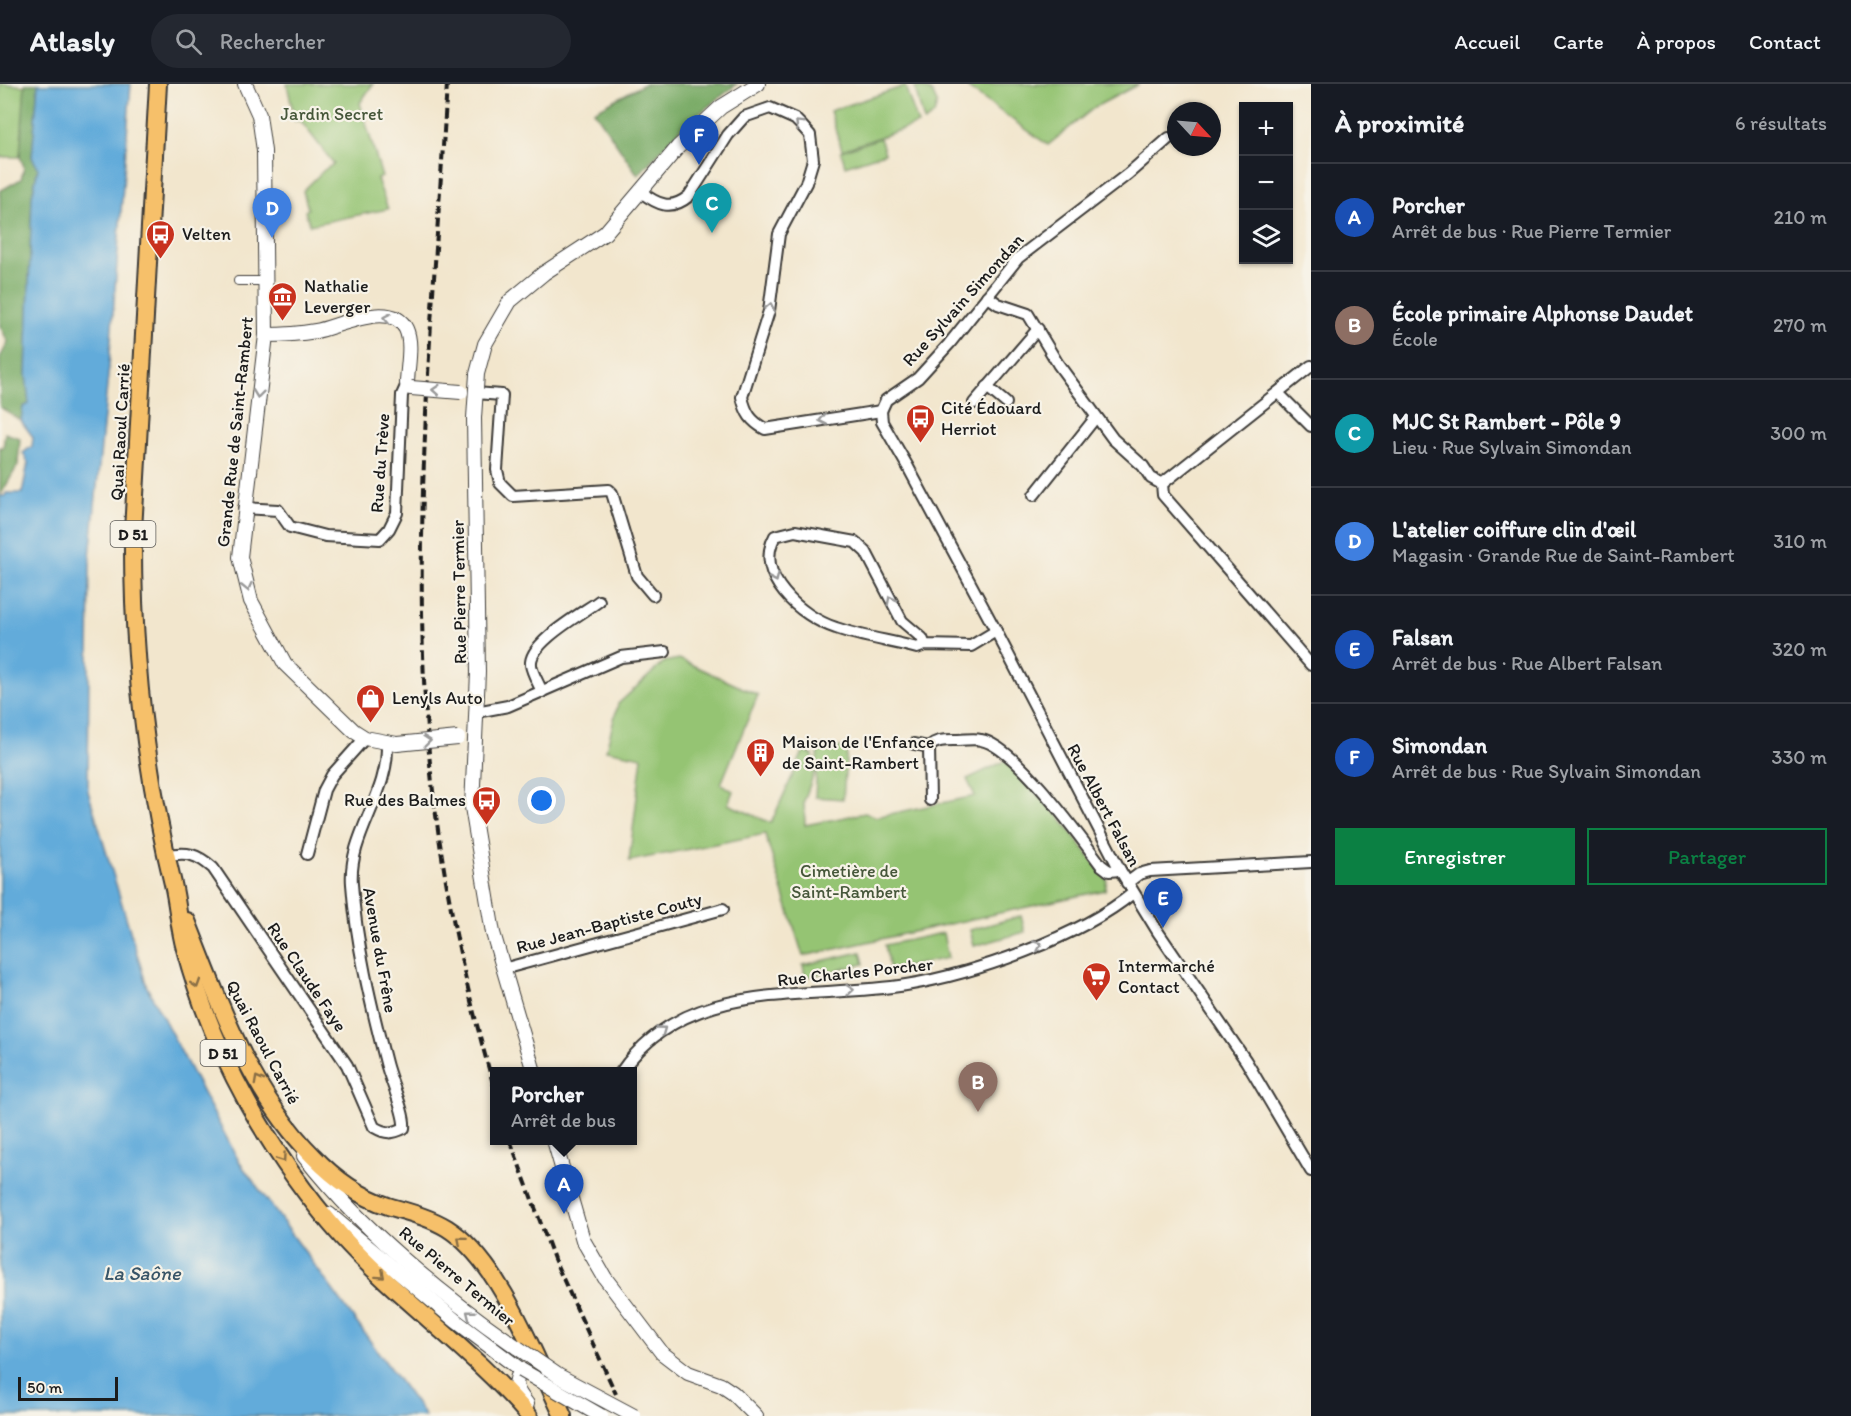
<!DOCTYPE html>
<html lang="fr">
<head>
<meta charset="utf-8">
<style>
  :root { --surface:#171b24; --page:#242831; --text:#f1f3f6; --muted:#9ea1a6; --line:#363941; --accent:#0b8043 }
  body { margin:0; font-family:Itim,sans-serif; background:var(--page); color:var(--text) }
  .controls { position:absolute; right:18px; top:18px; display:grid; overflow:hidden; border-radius:0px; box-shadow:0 2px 4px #0004 }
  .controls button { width:54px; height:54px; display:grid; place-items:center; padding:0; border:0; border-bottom:2px solid var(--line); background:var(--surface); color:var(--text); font:30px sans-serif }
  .compass { position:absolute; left:1167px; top:18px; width:54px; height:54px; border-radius:50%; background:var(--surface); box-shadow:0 2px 4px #0004; rotate:116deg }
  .scale { position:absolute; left:18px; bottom:15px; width:100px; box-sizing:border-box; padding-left:6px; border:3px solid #1c1c1c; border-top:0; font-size:16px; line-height:21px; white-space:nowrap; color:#1c1c1c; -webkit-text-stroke:4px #f7f3e8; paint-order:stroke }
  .you { position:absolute; left:542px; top:717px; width:21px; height:21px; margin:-15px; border:4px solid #fff; border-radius:50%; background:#1a73e8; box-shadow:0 0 0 9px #1a73e833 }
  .badge { display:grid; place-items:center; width:39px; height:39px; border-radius:50%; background:var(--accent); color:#fff; font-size:20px; font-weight:700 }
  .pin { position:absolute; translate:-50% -50px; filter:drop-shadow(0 2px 3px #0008) }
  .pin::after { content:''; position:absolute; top:32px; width:21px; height:18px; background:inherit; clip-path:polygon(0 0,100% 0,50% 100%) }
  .popup { position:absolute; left:490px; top:983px; width:147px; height:78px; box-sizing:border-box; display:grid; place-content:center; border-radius:0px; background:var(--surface); filter:drop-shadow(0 2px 4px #0005); font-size:20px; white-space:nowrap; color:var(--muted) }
  .popup b { font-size:22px; color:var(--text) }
  .popup::after { content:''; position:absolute; left:50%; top:100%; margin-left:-12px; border:12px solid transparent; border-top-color:var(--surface) }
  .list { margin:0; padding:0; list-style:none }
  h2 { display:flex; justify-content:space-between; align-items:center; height:78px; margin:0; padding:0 24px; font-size:26px }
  h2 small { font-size:20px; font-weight:400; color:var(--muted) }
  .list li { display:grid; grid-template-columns:39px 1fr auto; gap:18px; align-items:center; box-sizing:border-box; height:108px; padding:0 24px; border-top:2px solid var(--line) }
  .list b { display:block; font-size:22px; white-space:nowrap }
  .list p { margin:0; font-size:20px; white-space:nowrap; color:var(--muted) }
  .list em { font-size:20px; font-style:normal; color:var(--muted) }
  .actions { display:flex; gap:12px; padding:18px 24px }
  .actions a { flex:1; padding:14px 0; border:2px solid var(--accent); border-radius:0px; text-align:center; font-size:21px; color:var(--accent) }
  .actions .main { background:var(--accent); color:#fff }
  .icon { flex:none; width:33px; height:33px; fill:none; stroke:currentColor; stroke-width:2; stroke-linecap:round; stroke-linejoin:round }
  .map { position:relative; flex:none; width:1311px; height:1332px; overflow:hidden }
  header { display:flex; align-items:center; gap:36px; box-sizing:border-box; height:84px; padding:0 30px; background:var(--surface); border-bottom:2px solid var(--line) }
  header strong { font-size:28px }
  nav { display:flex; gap:33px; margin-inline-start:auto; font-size:21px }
  .search { width:420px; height:54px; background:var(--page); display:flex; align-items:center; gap:15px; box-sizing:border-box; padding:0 21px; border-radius:33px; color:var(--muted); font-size:22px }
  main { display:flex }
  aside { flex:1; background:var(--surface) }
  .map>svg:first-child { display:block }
  .green { fill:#95c473; stroke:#587048; stroke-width:1.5 }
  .forest { fill:#78aa65; stroke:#4a6340; stroke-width:1.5 }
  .water { fill:#62abda; stroke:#3f647b; stroke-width:1.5 }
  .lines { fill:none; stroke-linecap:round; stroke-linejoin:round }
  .pedestrian-casing { stroke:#3c3a37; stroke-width:10 }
  .minor-casing { stroke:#3c3a37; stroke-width:14 }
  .tertiary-casing { stroke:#3c3a37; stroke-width:16 }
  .primary-casing { stroke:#3c3a37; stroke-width:20 }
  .pedestrian { stroke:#fff; stroke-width:8 }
  .minor { stroke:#fff; stroke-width:10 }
  .tertiary { stroke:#fff; stroke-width:14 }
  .primary { stroke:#f6c06b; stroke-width:16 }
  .rail { stroke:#1c1c1c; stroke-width:4; stroke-dasharray:9 4.5; stroke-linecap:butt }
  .tertiary-bridge-casing { stroke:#3c3a37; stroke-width:16; stroke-linecap:butt }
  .tertiary-bridge { stroke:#fff; stroke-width:14 }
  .oneway { stroke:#999 }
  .oneway2 { stroke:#896e44 }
  .labels { text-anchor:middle; stroke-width:4.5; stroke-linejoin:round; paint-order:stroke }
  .shield { fill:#f7f3e8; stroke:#5e5c59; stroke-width:1.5 }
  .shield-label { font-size:16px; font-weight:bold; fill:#1c1c1c }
  .park-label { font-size:18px; fill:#46573a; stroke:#f7f3e8 }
  .poi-label { font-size:18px; fill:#1c1c1c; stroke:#f7f3e8; text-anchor:start }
  .street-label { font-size:18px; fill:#1c1c1c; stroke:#f7f3e8 }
  .water-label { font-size:20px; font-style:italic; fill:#385568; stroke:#f7f3e8 }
</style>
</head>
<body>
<header>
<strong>Atlasly</strong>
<div class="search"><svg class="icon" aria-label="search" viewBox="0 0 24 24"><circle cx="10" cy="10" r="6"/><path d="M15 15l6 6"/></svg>Rechercher</div>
<nav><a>Accueil</a><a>Carte</a><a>À propos</a><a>Contact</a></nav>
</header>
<main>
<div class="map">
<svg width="1311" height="1332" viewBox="0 0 1311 1332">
  <rect width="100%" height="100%" fill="#f7f3e8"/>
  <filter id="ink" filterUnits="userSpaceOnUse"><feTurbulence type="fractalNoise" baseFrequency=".0167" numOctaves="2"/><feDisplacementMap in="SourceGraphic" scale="12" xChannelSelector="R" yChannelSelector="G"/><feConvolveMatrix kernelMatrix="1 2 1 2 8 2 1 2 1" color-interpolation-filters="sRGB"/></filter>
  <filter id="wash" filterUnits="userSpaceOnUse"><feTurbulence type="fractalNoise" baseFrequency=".008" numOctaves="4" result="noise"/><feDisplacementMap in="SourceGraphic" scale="24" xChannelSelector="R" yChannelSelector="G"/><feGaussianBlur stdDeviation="1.35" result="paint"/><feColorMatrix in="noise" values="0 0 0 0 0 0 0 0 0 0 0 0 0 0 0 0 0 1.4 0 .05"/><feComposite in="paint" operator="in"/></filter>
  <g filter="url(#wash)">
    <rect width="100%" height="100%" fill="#f2e6cd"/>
    <g class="green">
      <polygon points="0,0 27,2 20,73 0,73"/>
      <polygon points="287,0 373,0 360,19 382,93 377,95 388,125 310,141 305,127 308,125 303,107 324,86 334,80 300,36 295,37"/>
      <polygon points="969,0 1139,0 1095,23 1048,61 968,4"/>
      <polygon points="905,2 918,40 842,66 830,27"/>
      <polygon points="921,3 932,8 937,19 934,31 924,38 915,4"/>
      <polygon points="880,54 885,69 845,82 841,67"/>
      <polygon points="679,575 758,611 721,700 733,707 728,720 771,739 804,666 813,671 815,687 804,717 805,741 865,729 876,733 975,712 967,695 1005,677 1059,732 1107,796 1105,806 803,872 765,750 629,777 642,673 606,666 618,620 664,578"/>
      <polygon points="818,662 847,664 843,715 815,713"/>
      <polygon points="1021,832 1025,848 974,862 970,846"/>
      <polygon points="943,849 948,874 890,886 885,861"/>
      <polygon points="861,868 864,880 805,893 803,881"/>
    </g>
    <g class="forest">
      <polygon points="25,0 38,0 32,73 38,84 32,112 26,290 29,320 23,323 21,337 0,323 0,274 8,258 0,242 0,107 21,95 24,83 20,73"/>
      <polygon points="644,0 737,0 683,42 638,91 594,27"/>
      <polygon points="5,349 20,354 18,381 0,412 0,363 3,364"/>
    </g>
    <polygon class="water" points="38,0 131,0 109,282 90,473 88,707 147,903 240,1079 425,1332 0,1332 0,412 5,412 6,409 22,409 28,379 23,369 32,362 33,353 21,337 23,323 29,320 26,290 32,112 38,84 32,73"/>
  </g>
  <g filter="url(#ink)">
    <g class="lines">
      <defs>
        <polyline id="pedestrian" points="238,197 265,197"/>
        <g id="minor">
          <path d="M641,108c17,13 30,19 48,4l39,-61 16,-18 26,-9 25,11 6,6 9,10 3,25 -7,23 -27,51 -10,77 -27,86c4,17 9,24 23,32l116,-18"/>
          <polyline points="987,212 998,220 1028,230 1058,280 1113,355 1143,382 1151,394 1162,400"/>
          <polyline points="987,303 1006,319"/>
          <polyline points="475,309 502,311 497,386 500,399 513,412 609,406 612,409 637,492 653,511"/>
          <polyline points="1278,309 1311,342"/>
          <polyline points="974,319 1038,245"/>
          <polyline points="881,327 882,338 908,383 996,547 1120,786 1158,848 1246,977 1311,1087"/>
          <polyline points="881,327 886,316 918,294 949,260 1018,174 1128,90 1169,54"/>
          <polyline points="1162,400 1163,411 1311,581"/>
          <polyline points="1162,400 1311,282"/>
          <polyline points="1034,411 1096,333"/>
          <polyline points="244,424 278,426 290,443 325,452 380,455 389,445 397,429 402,311 407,300"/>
          <path d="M925,561l-3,-7 -20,-17 -36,-69 -11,-10 -60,-11 -20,5c-22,39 26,81 61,92 26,9 55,13 81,20l8,-3 46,1 25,-15"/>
          <path d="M542,608c-3,-8 -10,-19 -11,-27 -3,-22 52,-52 68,-64"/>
          <polyline points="476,628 508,622 621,573 665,568"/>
          <polyline points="914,660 929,663"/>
          <path d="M930,716l-1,-53c7,-8 19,-7 29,-7 8,0 16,-2 23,0 34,6 99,97 120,125l8,6 11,-1"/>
          <polyline points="307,770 324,706 332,691 365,654"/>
          <path d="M165,772c22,-5 32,-2 48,12l134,197 27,62c12,7 18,7 30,1 2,-14 -14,-48 -18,-65 -15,-58 -30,-120 -34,-179 -4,-49 37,-89 35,-140"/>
          <polyline points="1127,799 1139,790 1150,787 1311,778"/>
          <polyline points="503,885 723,825"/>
          <path d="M621,988c66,-96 186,-71 285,-87 68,-11 174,-48 227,-92"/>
        </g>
        <g id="tertiary">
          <polyline points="245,0 259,31 264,67 266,251 240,473 251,517 285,580 354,647 365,654 397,660"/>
          <path d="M266,251c17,0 33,-1 50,-4 22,-4 76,-32 90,-2 7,15 1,39 1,55l4,4"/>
          <polyline points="534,988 493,849 472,723 478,588 474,334 477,290 485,260 510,217 544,189 605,149 678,63 721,23 758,0"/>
          <polyline points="554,1056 583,1156 605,1194 662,1269 688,1289 721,1301 733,1309 756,1332"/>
          <path d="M304,1072c56,72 139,140 214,192"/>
          <path d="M329,1130l127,107 65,49c-9,15 -4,21 6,34"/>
        </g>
        <g id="primary">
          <path d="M158,0l-25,447c-1,122 11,235 40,353 5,21 6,44 12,65 28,105 85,206 157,288 58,64 130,112 187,179"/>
          <path d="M187,837c32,81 63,172 126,235 21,22 45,40 75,50 20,6 41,11 59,22 54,34 89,132 116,188"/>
        </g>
      </defs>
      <use href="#pedestrian" class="pedestrian-casing"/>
      <use href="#minor" class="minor-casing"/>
      <use href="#tertiary" class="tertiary-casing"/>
      <use href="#primary" class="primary-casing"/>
      <use href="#pedestrian" class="pedestrian"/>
      <use href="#minor" class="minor"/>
      <use href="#tertiary" class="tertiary"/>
      <use href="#primary" class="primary"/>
      <g class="rail">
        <path d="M447,0c-12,198 -32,397 -23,596 6,138 32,278 71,410"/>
        <polyline points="510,1056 554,1175 616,1310"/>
      </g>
      <defs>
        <g id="tertiary-bridge">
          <polyline points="411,304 461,308"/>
          <polyline points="397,660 458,654"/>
          <polyline points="518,1264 559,1292 634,1332"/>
          <polyline points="521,1286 601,1332"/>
        </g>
      </defs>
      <use href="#tertiary-bridge" class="tertiary-bridge-casing"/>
      <use href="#tertiary-bridge" class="tertiary-bridge"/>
    </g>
    <defs><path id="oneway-chevron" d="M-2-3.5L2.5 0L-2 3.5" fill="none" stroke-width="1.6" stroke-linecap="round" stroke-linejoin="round" transform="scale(1.5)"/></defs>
    <g class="oneway">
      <use href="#oneway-chevron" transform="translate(799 40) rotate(-135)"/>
      <use href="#oneway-chevron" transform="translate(770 223) rotate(-79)"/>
      <use href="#oneway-chevron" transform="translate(387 234) rotate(-169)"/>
      <use href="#oneway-chevron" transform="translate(436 306) rotate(-176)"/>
      <use href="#oneway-chevron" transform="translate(258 310) rotate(97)"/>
      <use href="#oneway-chevron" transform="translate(823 336) rotate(169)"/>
      <use href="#oneway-chevron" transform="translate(775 494) rotate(66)"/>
      <use href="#oneway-chevron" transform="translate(247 503) rotate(77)"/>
      <use href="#oneway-chevron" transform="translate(891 516) rotate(-117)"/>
      <use href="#oneway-chevron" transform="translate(427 657) rotate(-6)"/>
      <use href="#oneway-chevron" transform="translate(1038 861) rotate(-24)"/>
      <use href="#oneway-chevron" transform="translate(850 906) rotate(-5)"/>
      <use href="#oneway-chevron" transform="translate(662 946) rotate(-36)"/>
      <use href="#oneway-chevron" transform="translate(470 1230) rotate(-142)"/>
    </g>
    <g class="oneway2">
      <use href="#oneway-chevron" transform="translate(196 900) rotate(72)"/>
      <use href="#oneway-chevron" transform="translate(258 996) rotate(-118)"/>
      <use href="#oneway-chevron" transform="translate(282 1074) rotate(55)"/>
      <use href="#oneway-chevron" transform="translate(461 1156) rotate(-140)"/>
      <use href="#oneway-chevron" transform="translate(381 1191) rotate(42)"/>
    </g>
  </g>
  <defs>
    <symbol id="bus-pin" viewBox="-11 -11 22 30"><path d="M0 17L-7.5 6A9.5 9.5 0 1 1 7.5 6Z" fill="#c8321e" stroke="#f7f3e8"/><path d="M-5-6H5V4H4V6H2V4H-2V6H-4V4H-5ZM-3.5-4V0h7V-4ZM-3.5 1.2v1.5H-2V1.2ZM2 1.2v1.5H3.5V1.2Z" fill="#fff"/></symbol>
    <symbol id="museum-pin" viewBox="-11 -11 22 30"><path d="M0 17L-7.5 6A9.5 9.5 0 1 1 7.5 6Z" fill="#c8321e" stroke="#f7f3e8"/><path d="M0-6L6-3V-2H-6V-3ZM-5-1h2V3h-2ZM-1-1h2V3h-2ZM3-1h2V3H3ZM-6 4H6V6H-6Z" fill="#fff"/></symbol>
    <symbol id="shop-pin" viewBox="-11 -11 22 30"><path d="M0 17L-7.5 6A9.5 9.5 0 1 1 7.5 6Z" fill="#c8321e" stroke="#f7f3e8"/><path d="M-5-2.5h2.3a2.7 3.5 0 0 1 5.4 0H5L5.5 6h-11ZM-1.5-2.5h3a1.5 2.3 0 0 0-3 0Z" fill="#fff"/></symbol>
    <symbol id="building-pin" viewBox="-11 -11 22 30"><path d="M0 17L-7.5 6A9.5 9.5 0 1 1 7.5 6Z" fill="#c8321e" stroke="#f7f3e8"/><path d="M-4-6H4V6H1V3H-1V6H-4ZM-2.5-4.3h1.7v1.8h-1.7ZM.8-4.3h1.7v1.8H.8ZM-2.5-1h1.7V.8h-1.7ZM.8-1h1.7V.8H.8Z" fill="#fff"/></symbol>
    <symbol id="supermarket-pin" viewBox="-11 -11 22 30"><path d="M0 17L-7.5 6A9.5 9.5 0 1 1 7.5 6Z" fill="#c8321e" stroke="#f7f3e8"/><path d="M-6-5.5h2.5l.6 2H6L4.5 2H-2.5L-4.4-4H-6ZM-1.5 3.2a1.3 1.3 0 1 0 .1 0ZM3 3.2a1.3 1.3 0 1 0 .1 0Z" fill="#fff"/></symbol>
  </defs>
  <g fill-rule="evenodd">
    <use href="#bus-pin" x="144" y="134" width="33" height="45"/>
    <use href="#museum-pin" x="266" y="196" width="33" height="45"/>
    <use href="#bus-pin" x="904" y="318" width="33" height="45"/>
    <use href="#shop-pin" x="354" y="598" width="33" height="45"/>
    <use href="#building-pin" x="744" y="652" width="33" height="45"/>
    <use href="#bus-pin" x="470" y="700" width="33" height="45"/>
    <use href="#supermarket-pin" x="1080" y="876" width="33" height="45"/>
  </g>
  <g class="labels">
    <g class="shield">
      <rect x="110.5" y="437" width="45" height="26" rx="4.5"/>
      <rect x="200.5" y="956" width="45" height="26" rx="4.5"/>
    </g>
    <g class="shield-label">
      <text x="133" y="456">D 51</text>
      <text x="223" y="975">D 51</text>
    </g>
    <g class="park-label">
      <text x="332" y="36">Jardin Secret</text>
      <text x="849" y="793">Cimetière de<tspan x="849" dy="21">Saint-Rambert</tspan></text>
    </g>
    <g class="poi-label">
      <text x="182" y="156">Velten</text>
      <text x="304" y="208">Nathalie<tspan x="304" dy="21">Leverger</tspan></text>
      <text x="941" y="330">Cité Édouard<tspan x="941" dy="21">Herriot</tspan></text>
      <text x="392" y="620">Lenyls Auto</text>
      <text x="782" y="664">Maison de l'Enfance<tspan x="782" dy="21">de Saint-Rambert</tspan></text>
      <text x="466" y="722" text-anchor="end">Rue des Balmes</text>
      <text x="1118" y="888">Intermarché<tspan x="1118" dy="21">Contact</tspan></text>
    </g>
    <g class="street-label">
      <text transform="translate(963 216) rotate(-48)" y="6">Rue Sylvain Simondan</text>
      <text transform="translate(120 348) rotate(-87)" y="6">Quai Raoul Carrié</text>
      <text transform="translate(235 348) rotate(-84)" y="6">Grande Rue de Saint-Rambert</text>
      <text transform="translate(380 379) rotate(-86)" y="6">Rue du Trève</text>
      <text transform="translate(459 508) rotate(-91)" y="6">Rue Pierre Termier</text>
      <text transform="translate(1104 721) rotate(62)" y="6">Rue Albert Falsan</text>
      <text transform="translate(609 839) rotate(-15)" y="6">Rue Jean-Baptiste Couty</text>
      <text transform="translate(380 866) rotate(80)" y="6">Avenue du Frêne</text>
      <text transform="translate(855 888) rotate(-6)" y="6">Rue Charles Porcher</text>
      <text transform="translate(307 893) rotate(56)" y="6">Rue Claude Faye</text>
      <text transform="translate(263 958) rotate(62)" y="6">Quai Raoul Carrié</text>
      <text transform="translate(457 1192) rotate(40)" y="6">Rue Pierre Termier</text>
    </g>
    <g class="water-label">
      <text x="142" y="1196">La Saône</text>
    </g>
  </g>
</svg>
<div class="controls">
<button>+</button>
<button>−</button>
<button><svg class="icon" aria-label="layers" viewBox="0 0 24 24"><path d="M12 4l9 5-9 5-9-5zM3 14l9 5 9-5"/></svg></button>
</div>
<svg class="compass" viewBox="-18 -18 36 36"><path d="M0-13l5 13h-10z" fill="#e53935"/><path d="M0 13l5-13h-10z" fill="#9ea1a6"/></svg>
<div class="scale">50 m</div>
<div class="you"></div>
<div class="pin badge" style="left:564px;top:1130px;background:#1a4fb4">A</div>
<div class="popup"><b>Porcher</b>Arrêt de bus</div>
<div class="pin badge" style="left:978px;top:1028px;background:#8d6e63">B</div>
<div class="pin badge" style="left:712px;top:149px;background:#0f9aa8">C</div>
<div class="pin badge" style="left:272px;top:154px;background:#3f7fe0">D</div>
<div class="pin badge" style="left:1163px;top:844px;background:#1a4fb4">E</div>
<div class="pin badge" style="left:699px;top:81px;background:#1a4fb4">F</div>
</div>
<aside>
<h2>À proximité<small>6 résultats</small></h2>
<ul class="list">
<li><span class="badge" style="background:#1a4fb4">A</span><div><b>Porcher</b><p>Arrêt de bus · Rue Pierre Termier</p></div><em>210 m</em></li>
<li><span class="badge" style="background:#8d6e63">B</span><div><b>École primaire Alphonse Daudet</b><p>École</p></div><em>270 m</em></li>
<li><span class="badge" style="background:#0f9aa8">C</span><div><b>MJC St Rambert - Pôle 9</b><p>Lieu · Rue Sylvain Simondan</p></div><em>300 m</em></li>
<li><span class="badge" style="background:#3f7fe0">D</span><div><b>L'atelier coiffure clin d'œil</b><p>Magasin · Grande Rue de Saint-Rambert</p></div><em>310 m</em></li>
<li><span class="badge" style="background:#1a4fb4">E</span><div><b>Falsan</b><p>Arrêt de bus · Rue Albert Falsan</p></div><em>320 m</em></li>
<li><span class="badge" style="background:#1a4fb4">F</span><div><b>Simondan</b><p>Arrêt de bus · Rue Sylvain Simondan</p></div><em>330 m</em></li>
</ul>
<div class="actions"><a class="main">Enregistrer</a><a>Partager</a></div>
</aside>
</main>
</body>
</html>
